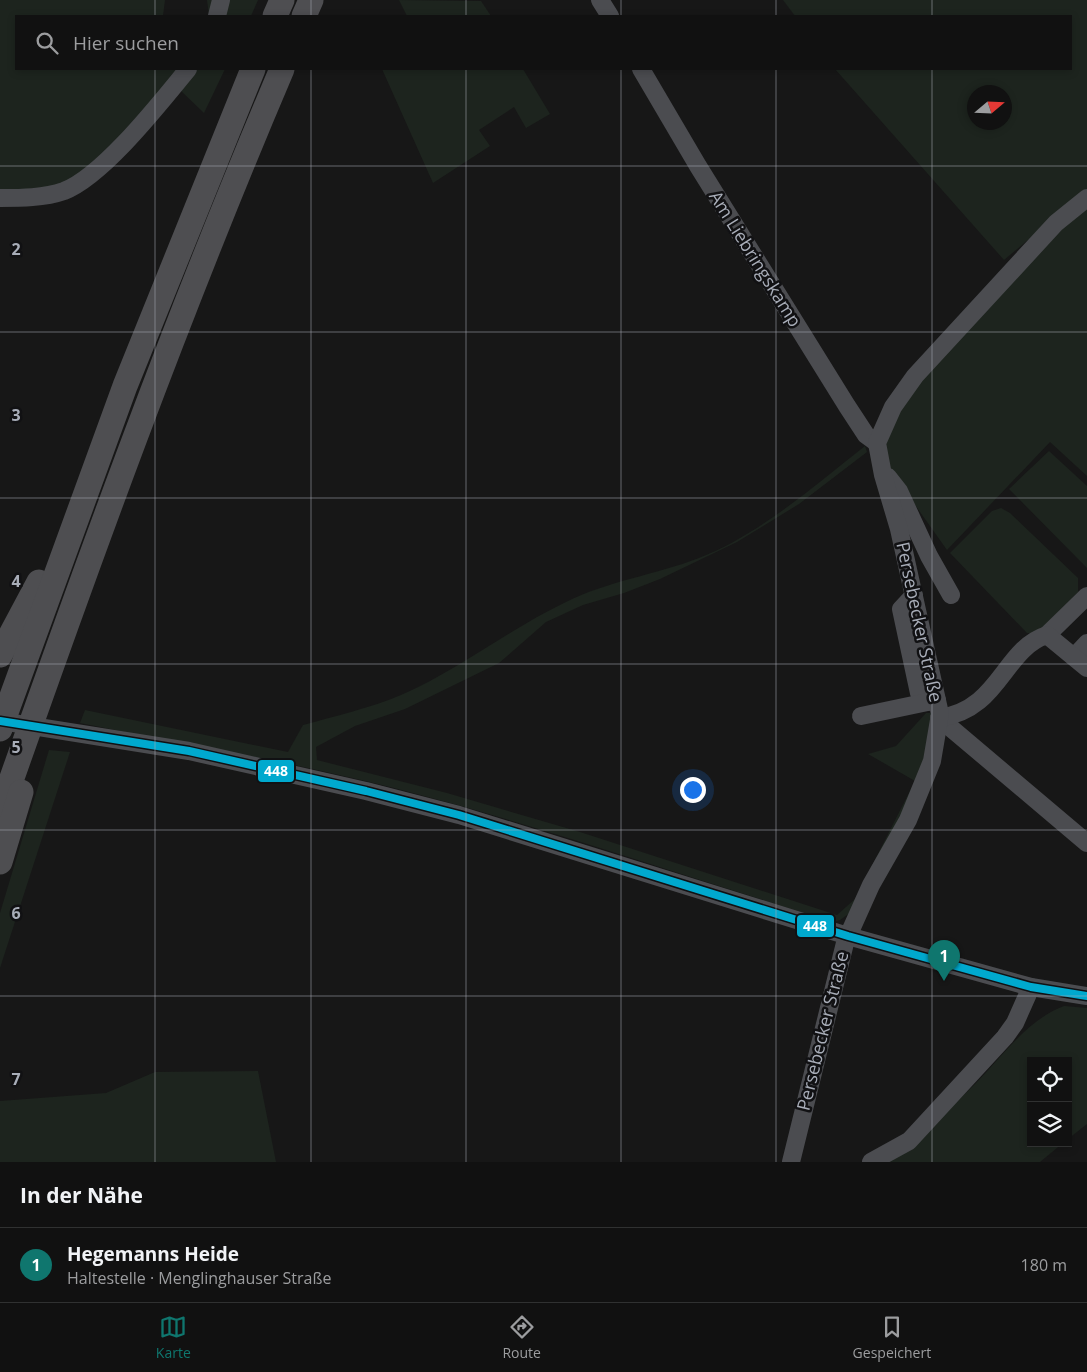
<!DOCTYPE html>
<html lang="de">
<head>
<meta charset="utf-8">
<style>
  :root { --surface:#111; --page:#1e1f1f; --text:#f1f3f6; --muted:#9c9d9f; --line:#303131; --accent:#0f766e }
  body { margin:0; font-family:"Open Sans",sans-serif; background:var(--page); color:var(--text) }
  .controls { position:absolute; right:15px; bottom:15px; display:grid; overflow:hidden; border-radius:0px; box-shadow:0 2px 8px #0003 }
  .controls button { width:45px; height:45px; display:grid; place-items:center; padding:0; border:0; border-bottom:1px solid var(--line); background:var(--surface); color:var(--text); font:25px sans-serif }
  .compass { position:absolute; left:967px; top:85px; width:45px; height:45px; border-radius:50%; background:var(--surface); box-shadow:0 2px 8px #0003; rotate:71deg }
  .you { position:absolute; left:692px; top:789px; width:18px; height:18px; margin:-12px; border:4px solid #fff; border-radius:50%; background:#1a73e8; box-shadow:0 0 0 8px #1a73e833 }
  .badge { display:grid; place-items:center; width:32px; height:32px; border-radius:50%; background:var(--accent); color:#fff; font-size:16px; font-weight:700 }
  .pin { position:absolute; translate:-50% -41px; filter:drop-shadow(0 1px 2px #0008) }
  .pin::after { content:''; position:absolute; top:26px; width:18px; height:15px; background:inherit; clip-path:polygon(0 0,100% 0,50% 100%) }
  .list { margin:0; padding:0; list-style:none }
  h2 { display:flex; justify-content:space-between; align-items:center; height:65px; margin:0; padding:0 20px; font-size:21px }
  h2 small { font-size:16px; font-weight:400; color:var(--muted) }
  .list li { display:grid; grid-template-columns:32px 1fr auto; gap:15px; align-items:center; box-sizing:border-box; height:75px; padding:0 20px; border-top:1px solid var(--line) }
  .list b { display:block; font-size:19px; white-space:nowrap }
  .list p { margin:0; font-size:16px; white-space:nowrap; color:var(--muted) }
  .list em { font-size:16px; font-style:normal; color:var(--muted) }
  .icon { flex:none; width:28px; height:28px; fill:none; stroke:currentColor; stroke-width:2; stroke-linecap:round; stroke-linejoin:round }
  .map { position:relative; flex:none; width:1087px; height:1162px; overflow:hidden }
  .search { position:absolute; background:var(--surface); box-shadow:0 2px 8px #0003; left:15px; right:15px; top:15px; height:55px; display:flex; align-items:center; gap:12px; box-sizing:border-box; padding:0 18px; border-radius:0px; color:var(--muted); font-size:19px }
  .sheet { height:140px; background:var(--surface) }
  nav { display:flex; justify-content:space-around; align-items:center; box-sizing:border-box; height:70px; border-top:1px solid var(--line); background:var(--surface); font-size:14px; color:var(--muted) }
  nav a { display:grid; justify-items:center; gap:2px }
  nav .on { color:var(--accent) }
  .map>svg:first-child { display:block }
  .green { fill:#1d241e; fill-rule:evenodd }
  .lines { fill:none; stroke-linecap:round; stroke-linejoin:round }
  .minor { stroke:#4b4c50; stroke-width:18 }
  .highway { stroke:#4e4e51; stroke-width:25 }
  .bus-1-casing { stroke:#111113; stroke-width:11 }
  .bus-1 { stroke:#00a9ce; stroke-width:8 }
  .grid { fill:none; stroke:#a8adb8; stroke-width:1; stroke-opacity:0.55 }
  .labels { text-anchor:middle; stroke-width:5; stroke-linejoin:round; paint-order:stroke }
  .street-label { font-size:18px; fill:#a8adb8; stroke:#111113 }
  .grid-label { font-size:16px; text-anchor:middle; font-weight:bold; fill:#a8adb8; stroke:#111113; stroke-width:5; stroke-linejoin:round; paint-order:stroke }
  .line-badge { stroke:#111113; stroke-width:2 }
  .badge-label { font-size:14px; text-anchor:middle; font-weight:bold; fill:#fff }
</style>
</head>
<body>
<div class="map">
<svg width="1087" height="1162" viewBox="0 0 1087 1162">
  <rect width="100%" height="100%" fill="#171717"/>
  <g class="green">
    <polygon points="0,0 165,0 163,16 16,16 16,69 181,69 115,143 74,181 42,190 0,192"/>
    <polygon points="207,0 258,0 251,16 209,16"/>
    <polygon points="399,0 481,1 491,16 407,16"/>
    <path d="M783,0h304v190l-83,70 -169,-191h236v-53h-276zM974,92h30v30h-30z"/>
    <polygon points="193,69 225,69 204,113 178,88"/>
    <polygon points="382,69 523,69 550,114 526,128 514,107 479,130 490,146 433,183"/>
    <polygon points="1087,207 1087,476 1050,442 947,550 886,464 886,444 893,420 914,386 1059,229"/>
    <path d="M865,446l2,6 -68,52 -62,38 -77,37 -36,14 -41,12 -37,17 -47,41 -94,46 -50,17 -39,21 1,13 130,33 133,39 257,83 18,-16 60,-118 -47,-27 28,-8 30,-33h5c0,66 -48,139 -77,197l-14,10 -7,2c-146,-45 -291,-96 -439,-134 -103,-26 -209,-44 -314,-65l5,-13 203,42 15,-27c33,-9 67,-17 98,-30 58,-25 108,-66 165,-93 42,-21 89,-27 133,-44 60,-23 115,-72 166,-112z"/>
    <polygon points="1049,451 1087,486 1087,568 1009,489"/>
    <polygon points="1001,508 1010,513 1078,578 1078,592 1037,633 1027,633 950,553 992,511"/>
    <polygon points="49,750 70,752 0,968 0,913"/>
    <path d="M1064,1006l23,2v116l-19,15v-78h-37v82h32l-23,19h-156c33,-24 63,-50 92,-79 28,-28 51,-63 88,-77z"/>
    <polygon points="258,1071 276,1162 0,1162 0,1101 106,1093 155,1072"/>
  </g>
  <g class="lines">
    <g class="minor">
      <polyline points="600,0 610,16"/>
      <polyline points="217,16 221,0"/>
      <polyline points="641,69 698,166 847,406 866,435 877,443"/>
      <path d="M0,198c21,0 44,0 64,-7 39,-15 96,-88 124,-122"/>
      <polyline points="888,477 899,491 929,556 951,595"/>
      <polyline points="914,595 901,609 919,693 927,702"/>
      <polyline points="1047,635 1087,596"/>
      <polyline points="1074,657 1087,643"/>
      <polyline points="861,716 937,700"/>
      <polyline points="939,718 1087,843"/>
      <path d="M939,718c61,-8 64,-69 108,-83l40,33"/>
      <polyline points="0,721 189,751 366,791 459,815 848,936 1031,987 1087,996"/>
      <polyline points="791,1162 845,943 871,885 908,820 932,761 940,714 899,529 883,475 877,443 893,407 915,376 1056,223 1087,198"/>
      <polyline points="871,1162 909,1141 1005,1037 1015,1023 1031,987"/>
    </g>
    <g class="highway">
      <polyline points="275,16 282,0"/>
      <polyline points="304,16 311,0"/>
      <polyline points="0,655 39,582"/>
      <polyline points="0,729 125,386 253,69"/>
      <path d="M0,812c88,-251 178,-499 282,-743"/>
      <polyline points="0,862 21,792"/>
    </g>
    <defs>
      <polyline id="bus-1" points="0,721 189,751 366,791 459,815 848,936 1031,987 1087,996"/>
    </defs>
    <use href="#bus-1" class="bus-1-casing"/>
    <use href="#bus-1" class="bus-1"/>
  </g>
  <path class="grid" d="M155,0v16M311,0v16M466,0v16M621,0v16M776,0v16M932,0v16M155,69v1093M311,69v1093M466,69v1093M621,69v1093M776,69v1093M932,69v1093M0,166h1087M0,332h1087M0,498h1087M0,664h1087M0,830h1087M0,996h1087"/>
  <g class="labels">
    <g class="street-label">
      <text transform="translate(755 259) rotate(58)" y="6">Am Liebringskamp</text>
      <text transform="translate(919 622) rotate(78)" y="6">Persebecker Straße</text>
      <text transform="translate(823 1031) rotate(-76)" y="6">Persebecker Straße</text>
    </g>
  </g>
  <g class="grid-label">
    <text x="16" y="255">2</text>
    <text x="16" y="421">3</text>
    <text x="16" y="587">4</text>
    <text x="16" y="753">5</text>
    <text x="16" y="919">6</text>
    <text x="16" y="1085">7</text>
  </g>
  <g class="line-badge">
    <rect x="257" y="759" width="38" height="24" rx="5" fill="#00a9ce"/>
    <rect x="796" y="914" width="39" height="24" rx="5" fill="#00a9ce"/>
  </g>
  <g class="badge-label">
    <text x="276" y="776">448</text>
    <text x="815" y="931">448</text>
  </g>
</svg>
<div class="controls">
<button><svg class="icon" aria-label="locate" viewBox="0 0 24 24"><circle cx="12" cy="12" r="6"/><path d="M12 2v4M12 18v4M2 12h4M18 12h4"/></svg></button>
<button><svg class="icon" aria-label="layers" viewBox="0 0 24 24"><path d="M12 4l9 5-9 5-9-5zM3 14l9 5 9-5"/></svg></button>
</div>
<svg class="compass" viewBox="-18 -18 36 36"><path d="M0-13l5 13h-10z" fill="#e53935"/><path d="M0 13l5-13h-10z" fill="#9c9d9f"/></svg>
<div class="you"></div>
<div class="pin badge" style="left:944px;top:981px">1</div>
<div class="search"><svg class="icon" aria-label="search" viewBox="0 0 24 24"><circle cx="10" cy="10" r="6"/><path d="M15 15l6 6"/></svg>Hier suchen</div>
</div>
<section class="sheet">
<h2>In der Nähe<small></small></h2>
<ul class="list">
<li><span class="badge">1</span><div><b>Hegemanns Heide</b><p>Haltestelle · Menglinghauser Straße</p></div><em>180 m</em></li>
</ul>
</section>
<nav>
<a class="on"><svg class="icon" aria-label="map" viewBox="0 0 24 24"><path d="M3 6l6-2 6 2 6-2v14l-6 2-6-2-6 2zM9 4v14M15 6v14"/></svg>Karte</a>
<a><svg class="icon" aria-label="directions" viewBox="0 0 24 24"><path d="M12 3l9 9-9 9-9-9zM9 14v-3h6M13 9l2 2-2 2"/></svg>Route</a>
<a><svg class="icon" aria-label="saved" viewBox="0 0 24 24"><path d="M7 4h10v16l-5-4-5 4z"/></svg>Gespeichert</a>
</nav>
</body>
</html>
